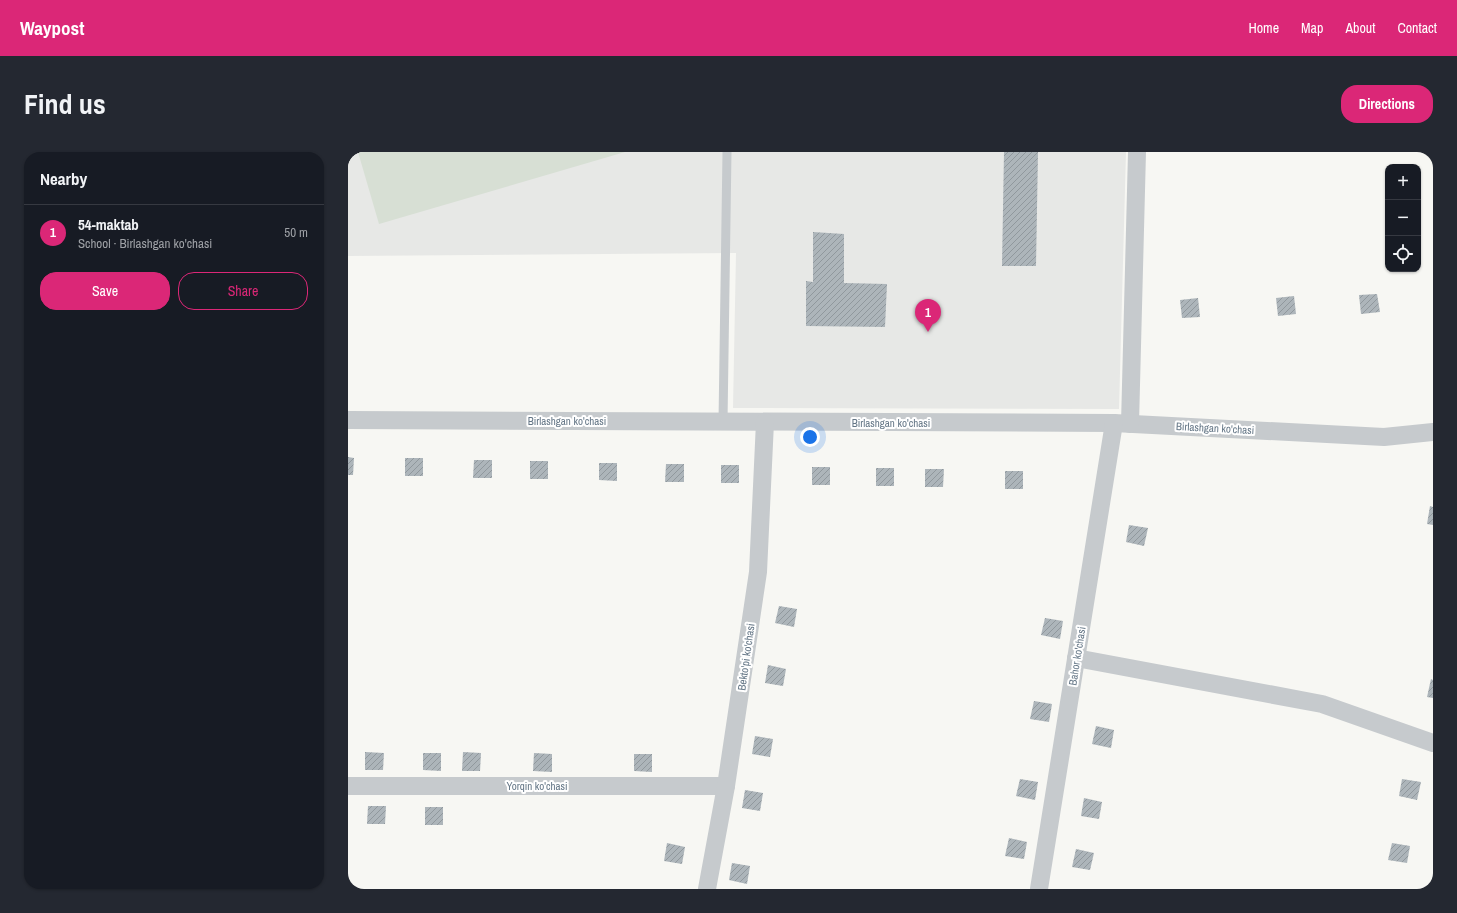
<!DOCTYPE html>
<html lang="en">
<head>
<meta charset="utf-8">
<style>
  :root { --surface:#171b24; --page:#242831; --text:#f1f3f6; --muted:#9ea1a6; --line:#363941; --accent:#db2777 }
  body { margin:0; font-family:"Archivo Narrow",sans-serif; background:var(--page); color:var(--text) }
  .controls { position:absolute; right:12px; top:12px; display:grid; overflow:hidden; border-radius:8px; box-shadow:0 1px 3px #0004 }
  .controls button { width:36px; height:36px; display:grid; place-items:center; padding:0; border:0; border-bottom:1px solid var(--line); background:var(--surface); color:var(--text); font:20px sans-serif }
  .you { position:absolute; left:462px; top:285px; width:14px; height:14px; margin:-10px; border:3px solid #fff; border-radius:50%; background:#1a73e8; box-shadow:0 0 0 6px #1a73e833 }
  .badge { display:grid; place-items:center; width:26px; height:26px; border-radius:50%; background:var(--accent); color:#fff; font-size:13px; font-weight:700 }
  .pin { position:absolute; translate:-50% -33px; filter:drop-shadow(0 1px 2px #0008) }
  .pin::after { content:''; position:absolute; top:21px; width:14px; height:12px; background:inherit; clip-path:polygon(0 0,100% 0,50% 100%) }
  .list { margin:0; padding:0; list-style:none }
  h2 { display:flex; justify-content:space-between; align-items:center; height:52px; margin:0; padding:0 16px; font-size:17px }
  h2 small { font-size:13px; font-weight:400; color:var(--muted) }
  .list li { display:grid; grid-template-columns:26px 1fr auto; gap:12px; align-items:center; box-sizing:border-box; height:56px; padding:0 16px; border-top:1px solid var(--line) }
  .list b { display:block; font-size:15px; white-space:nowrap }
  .list p { margin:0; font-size:13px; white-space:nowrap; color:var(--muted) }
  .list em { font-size:13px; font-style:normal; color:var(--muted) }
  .actions { display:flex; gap:8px; padding:12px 16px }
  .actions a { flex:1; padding:9px 0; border:1px solid var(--accent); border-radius:16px; text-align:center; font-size:14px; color:var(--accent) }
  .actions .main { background:var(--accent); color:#fff }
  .icon { flex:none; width:22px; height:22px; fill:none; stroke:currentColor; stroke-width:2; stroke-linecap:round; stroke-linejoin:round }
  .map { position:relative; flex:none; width:1085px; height:737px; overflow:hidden; border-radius:16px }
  header { display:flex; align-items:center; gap:24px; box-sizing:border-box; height:56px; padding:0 20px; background:var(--accent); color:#fff }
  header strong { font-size:19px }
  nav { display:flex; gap:22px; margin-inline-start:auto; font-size:14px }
  .intro { display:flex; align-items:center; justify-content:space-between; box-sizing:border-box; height:96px; padding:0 24px }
  h1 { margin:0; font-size:28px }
  .button { padding:10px 18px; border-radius:16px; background:var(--accent); color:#fff; font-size:14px; font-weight:700 }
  main { display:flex; gap:24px; padding:0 24px }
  aside { flex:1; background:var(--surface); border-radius:16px; box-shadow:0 1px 3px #0004 }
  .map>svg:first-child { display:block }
  .built { fill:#e7e8e6 }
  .garden { fill:#d7dfd4 }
  .building { fill:url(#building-hatch) }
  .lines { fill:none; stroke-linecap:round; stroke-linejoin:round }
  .service { stroke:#c6cacd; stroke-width:9 }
  .minor { stroke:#c6cacd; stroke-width:18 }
  .labels { text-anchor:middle; stroke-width:4; stroke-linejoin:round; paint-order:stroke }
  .street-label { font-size:11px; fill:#647686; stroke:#fff }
</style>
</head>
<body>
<header>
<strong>Waypost</strong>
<nav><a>Home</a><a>Map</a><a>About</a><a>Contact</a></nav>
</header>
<div class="intro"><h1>Find us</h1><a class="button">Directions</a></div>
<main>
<aside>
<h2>Nearby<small></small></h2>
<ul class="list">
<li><span class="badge">1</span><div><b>54-maktab</b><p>School · Birlashgan ko'chasi</p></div><em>50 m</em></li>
</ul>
<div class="actions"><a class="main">Save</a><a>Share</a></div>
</aside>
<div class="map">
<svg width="1085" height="737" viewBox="0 0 1085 737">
  <defs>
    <pattern id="building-hatch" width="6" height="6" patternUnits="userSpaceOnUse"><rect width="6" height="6" fill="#adb5ba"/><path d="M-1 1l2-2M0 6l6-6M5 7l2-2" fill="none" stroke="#90989d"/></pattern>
  </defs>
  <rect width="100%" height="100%" fill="#f7f7f3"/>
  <polygon class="built" points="0,0 778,0 771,257 385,256 388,101 0,104"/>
  <polygon class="garden" points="10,0 277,0 31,72"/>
  <g class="building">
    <polygon points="656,0 690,0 688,114 654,114"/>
    <polygon points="465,80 496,82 496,131 539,132 537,175 458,174 458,129 465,130"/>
    <polygon points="1029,142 1032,160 1013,162 1011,143"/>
    <polygon points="946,144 948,162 930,164 928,146"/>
    <polygon points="850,146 852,165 834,166 832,148"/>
    <polygon points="0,305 6,306 5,323 0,323"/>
    <rect x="57" y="306" width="18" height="18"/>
    <polygon points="126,308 144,308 144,326 125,326"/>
    <rect x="182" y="309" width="18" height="18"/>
    <polygon points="251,311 269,311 269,329 251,328"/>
    <polygon points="318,312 336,312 336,330 317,330"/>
    <rect x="373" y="313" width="18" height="18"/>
    <rect x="464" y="315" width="18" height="18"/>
    <rect x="528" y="316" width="18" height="18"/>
    <polygon points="577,317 596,317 595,335 577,335"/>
    <rect x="657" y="319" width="18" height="18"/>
    <polygon points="1082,354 1085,355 1085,373 1079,372"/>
    <polygon points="781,373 800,376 796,394 778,390"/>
    <polygon points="431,454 449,457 446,475 427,471"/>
    <polygon points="697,466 715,469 712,487 693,483"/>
    <polygon points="420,513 438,517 435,534 417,531"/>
    <polygon points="1083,527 1085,528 1085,546 1079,545"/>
    <polygon points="686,549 704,552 701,570 682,567"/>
    <polygon points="748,574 766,578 763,596 744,592"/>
    <polygon points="407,584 425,587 422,605 404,602"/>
    <polygon points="17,600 36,601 35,618 17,618"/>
    <polygon points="115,600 133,601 132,619 114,619"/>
    <polygon points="75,601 93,601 93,619 75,618"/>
    <polygon points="186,601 204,602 204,620 185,619"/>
    <polygon points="286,602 304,602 304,620 286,619"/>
    <polygon points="672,627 690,630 687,648 668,644"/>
    <polygon points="1054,627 1073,630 1069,648 1051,644"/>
    <polygon points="397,638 415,641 412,659 394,656"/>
    <polygon points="736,646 754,650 751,667 733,664"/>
    <polygon points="20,654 38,654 37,672 19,672"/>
    <rect x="77" y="655" width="18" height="18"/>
    <polygon points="661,686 679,690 676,707 657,704"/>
    <polygon points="319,691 337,695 334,712 316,709"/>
    <polygon points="1044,691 1062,694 1059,711 1040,708"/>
    <polygon points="728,697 746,701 742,718 724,715"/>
    <polygon points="384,711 402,714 399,732 381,728"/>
  </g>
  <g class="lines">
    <polyline class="service" points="375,270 379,0"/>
    <g class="minor">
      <polyline points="0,268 766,271 1036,285 1085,280"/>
      <polyline points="782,272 789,0"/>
      <polyline points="728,506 974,552 1085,591"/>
      <polyline points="0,634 378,634"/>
      <polyline points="359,737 378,634 410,420 417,270"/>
      <polyline points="691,737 766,271"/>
    </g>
  </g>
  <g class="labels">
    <g class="street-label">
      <text x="219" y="273">Birlashgan ko'chasi</text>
      <text x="543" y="275">Birlashgan ko'chasi</text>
      <text transform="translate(867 276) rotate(3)" y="4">Birlashgan ko'chasi</text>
      <text transform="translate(729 504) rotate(-81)" y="4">Bahor ko'chasi</text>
      <text transform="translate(398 505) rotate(-82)" y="4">Bekto'pi ko'chasi</text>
      <text x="189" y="638">Yorqin ko'chasi</text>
    </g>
  </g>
</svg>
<div class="controls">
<button>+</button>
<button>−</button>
<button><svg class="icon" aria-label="locate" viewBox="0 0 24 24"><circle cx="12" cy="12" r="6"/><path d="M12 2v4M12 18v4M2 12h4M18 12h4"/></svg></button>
</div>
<div class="you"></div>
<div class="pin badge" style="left:580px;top:180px">1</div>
</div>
</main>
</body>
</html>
